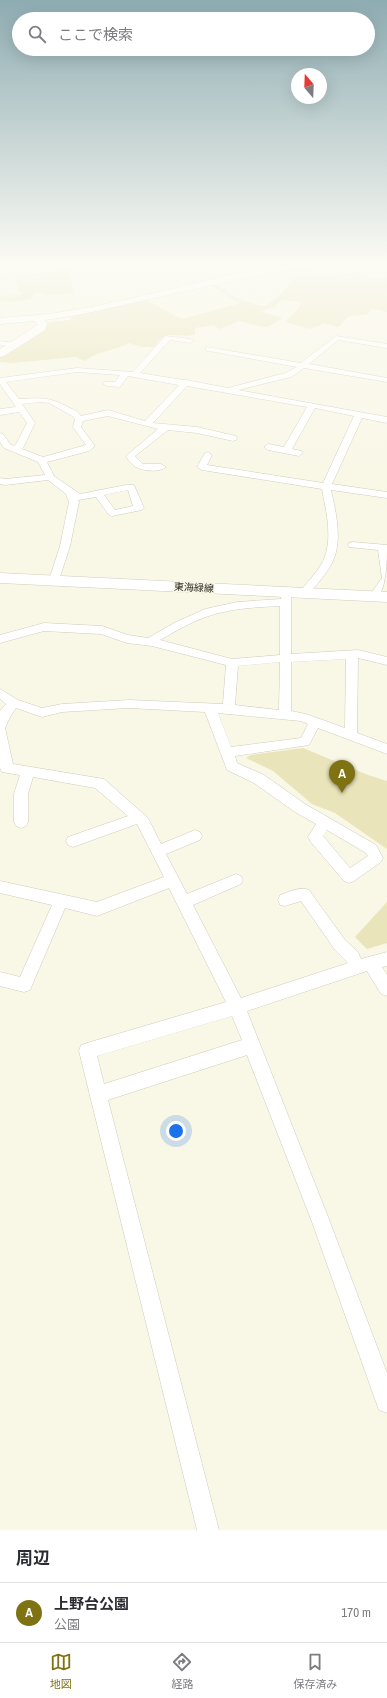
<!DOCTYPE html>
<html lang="ja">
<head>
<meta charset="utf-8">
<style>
  :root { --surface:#fff; --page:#f2f2f3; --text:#2b2b33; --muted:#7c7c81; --line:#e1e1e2; --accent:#7f7212 }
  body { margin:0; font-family:"Archivo Narrow","Noto Sans JP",sans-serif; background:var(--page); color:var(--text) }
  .compass { position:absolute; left:291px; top:68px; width:36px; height:36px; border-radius:50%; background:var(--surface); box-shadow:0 4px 16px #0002; rotate:341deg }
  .you { position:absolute; left:176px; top:1131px; width:14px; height:14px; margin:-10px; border:3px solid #fff; border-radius:50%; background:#1a73e8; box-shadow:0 0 0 6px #1a73e833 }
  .badge { display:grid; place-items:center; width:26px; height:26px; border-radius:50%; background:var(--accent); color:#fff; font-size:13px; font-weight:700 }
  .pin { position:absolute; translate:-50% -33px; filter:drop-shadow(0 1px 2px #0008) }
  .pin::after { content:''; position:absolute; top:21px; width:14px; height:12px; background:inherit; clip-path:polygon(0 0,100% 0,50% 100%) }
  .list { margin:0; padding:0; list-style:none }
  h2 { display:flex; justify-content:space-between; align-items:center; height:52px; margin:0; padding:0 16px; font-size:17px }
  h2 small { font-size:13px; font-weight:400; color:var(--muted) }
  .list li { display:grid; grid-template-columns:26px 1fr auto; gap:12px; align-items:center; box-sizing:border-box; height:60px; padding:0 16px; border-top:1px solid var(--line) }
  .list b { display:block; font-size:15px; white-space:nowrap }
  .list p { margin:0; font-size:13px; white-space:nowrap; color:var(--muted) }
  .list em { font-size:13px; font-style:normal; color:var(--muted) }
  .icon { flex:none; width:22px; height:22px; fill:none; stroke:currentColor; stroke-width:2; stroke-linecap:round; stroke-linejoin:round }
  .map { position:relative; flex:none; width:387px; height:1530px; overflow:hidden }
  .search { position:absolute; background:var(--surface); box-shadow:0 4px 16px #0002; left:12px; right:12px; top:12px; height:44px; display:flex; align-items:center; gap:10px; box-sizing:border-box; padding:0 14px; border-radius:22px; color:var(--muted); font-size:15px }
  .sheet { height:112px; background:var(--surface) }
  nav { display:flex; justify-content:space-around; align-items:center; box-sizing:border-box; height:56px; border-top:1px solid var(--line); background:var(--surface); font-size:11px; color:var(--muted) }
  nav a { display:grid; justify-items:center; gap:2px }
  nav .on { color:var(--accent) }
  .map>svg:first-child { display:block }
  .green { fill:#eae4ba }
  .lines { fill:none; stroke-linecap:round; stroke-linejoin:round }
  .street-casing { stroke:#cfccbd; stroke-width:1 }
  .secondary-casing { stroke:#cfccbd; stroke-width:1 }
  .street { fill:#fff; fill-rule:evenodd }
  .secondary { fill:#fff; fill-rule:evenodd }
  .labels { text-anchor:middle; stroke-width:3.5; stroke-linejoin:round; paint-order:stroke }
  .street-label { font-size:10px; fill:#2e2d27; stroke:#f9f7e6 }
</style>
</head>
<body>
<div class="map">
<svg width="387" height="1530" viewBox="0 0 387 1530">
  <rect width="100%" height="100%" fill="#f9f7e6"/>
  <g class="green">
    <polygon points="69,270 74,293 47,295 40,292 34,293 31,299 9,302 0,301 0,296 22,295 14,280 24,275"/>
    <path d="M358,272l14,6h15v34l-14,-3 -7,6 -17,1 -11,11 -14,-4 -14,6 -25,-7 13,-13 4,-7 -21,-2 -7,8h-6l-6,4 20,6 -14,9h-5l-24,-6 -19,8 -7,-4 -18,3v6c-10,5 -23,-3 -33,3 -3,2 -6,7 -8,10h-12l-13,-4c-15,8 -32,8 -44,18l-9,-4 -64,6 -12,-1v-5l50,-35 20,-2 2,-4 72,-17 38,20 59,-16 -12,-6v-1c-5,-4 -10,-5 -15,-9v-2c7,1 10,5 16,9 10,7 24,11 36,12l16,-13 12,-14 6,-4 33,1z"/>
    <polygon points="303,748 368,775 387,781 387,849 335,813 312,804 273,771 246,758 251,755"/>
    <polygon points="387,902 387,943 367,949 355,937"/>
  </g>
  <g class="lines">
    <defs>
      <g id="street">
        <polygon points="0,265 12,270 13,271 0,275 0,271 3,270 0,269"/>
        <path d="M165,336l25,3 4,2 -4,2 -20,-3 -30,33 43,7h3l42,8 57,-15 12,-6 -88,-16h-3v-4l95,16 35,-27 51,8v4l-49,-8 -29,24 78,14v4l-83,-14 -13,9 -53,13 149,27v6l-25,-5 -30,66 55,8v6l-56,-8c5,23 12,51 1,73 -6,12 -16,22 -24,32h-8l-1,-2c7,-10 17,-19 23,-30 12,-22 4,-52 0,-74l-120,-19 -5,-3 8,-14 3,-1 4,3 -5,10 116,18 31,-67 -39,-8 -23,41 10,2 1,2 -4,3 -31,-6 -4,-3 4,-3 16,3 23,-40 -120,-21 -34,37 44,4 39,9 1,2 -1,2 -3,1 -36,-8 -29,-3 -33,26 8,8h18l5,3c-7,6 -25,4 -32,-1 -3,-3 -6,-6 -8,-10l32,-27 -50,-13 -25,5 -2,6 14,19 -6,5 -42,11 7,14 26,18 46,-9h8l10,23 -2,2 -30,6 -3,-1 -13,-18 -18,3 1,2 -9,44 -11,34 -5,3 -5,-3 11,-34 9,-44 -3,-8 -18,-14 -43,5 -5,-1v-6l5,1 40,-4 -7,-13 -34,-14 -4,-6v-9l3,1 7,10 4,2 2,-2 11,-21 -8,-11 -19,3v-6l16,-2 -16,-23v-6l77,-10 56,4zM77,372l43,3 -5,7h-11l-1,2 4,2 13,1 8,-11 51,9 -34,36 -37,-11 -27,6 -3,-4c-27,-14 -29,-15 -59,-13l-13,-17zM40,402l9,1 23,13 3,3 -2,8 13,18 -43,12 -21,-8 2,-3 11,-23 -13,-19zM128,490l5,16 -18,4 -11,-15z"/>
        <polygon points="0,341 14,343 18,345 14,347 0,345"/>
        <path d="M353,542l34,3c0,13 0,59 -17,53l-1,-2 13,-18 -4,-28 -29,-3 -1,-2 1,-2z"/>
        <path d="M286,591l5,3v60l67,-4 29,7v8l-29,-7 -1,75 30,11v10l-69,-26 -9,17 -74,11 2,7 27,12 41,29 71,41 7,13 -2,4 -27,19 -5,2 -5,-2 -34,-40 -2,-4 8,-13 -21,-12 -41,-29 -27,-13 -22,-58 -76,-4 -67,4 -20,5 -26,-9 -6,9 -5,11 8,36 91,15 44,39 13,26 34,-14 5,2 2,4 -2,4 -34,14 21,40 49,-20 5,2 2,4 -2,4 -48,21 48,93 107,-35 -13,-13 -34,-49 -16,5 -5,-1 -2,-5 2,-5c9,-3 20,-9 29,-5l36,50 13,12 3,7 26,-7v14l-5,1 5,8v21l-6,-2 -14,-23 -120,40 83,211 57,151v40l-8,-3 -3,-8 -64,-180 -65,-167 -139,45 111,430h-22l-118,-479 2,-6 6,-2 139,-41 -57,-114 -72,28 -32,-8 -35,82 -6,2 -24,-6v-14l20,5 32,-72 -52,-12v-12l97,21 67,-25 -27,-53 -64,23 -5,-2 -2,-4 2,-4 60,-21 -33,-28 -62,-11 -5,17v28l-2,4 -5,2 -5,-2 -2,-4v-28l6,-19 -18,-3 -2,-4v-57l6,-7 -6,-5v-10l18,11 24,8 20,-4 67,-4 94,4 3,-39 -74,-19 -25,-3 -26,-9 -57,-3 -44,12v-8l44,-12 58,3 26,9 20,3 26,-15 31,-14 32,-7 44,-3 1,-7zM280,606v49l-48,4 -72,-19c19,-11 38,-22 59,-27 20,-5 41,-6 61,-7zM346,659l-1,69 -39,-14 -15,-3v-49zM280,662l-1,48 -44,-5 3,-39zM218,713l83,8 7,3 -7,14 -70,9zM327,830l39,23 2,3 -18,12 -27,-32zM232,1016l10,24 -138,44 -7,-28z"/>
      </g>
      <g id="secondary">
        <path d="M295,263h27l-5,3 -51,7 -183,41 -38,6 2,4 -2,6 -41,26 -4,1v-8l36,-23 1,-2 -2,-3 -35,3v-6c16,-2 32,-2 48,-4 84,-11 164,-39 247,-51z"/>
        <polygon points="0,573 387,592 387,602 0,583"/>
      </g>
    </defs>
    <use href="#street" class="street-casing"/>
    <use href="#secondary" class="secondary-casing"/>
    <use href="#street" class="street"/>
    <use href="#secondary" class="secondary"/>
  </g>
  <linearGradient id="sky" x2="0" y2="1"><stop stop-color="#8eacb2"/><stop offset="0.55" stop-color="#fcfbf4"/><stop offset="1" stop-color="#fcfbf4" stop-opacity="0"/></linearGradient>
  <rect width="387" height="477" fill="url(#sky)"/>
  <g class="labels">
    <g class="street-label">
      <text transform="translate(194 587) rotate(3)" y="4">東海緑線</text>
    </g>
  </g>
</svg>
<svg class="compass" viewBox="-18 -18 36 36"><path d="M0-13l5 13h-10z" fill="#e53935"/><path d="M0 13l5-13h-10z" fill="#7c7c81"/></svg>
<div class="you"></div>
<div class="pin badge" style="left:342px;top:793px">A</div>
<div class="search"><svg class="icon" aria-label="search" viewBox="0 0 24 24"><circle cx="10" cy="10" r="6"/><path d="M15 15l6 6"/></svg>ここで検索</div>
</div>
<section class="sheet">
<h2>周辺<small></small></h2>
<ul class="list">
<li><span class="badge">A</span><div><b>上野台公園</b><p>公園</p></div><em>170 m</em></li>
</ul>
</section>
<nav>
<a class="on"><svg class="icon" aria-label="map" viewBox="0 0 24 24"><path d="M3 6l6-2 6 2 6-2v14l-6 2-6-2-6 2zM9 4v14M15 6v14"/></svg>地図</a>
<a><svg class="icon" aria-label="directions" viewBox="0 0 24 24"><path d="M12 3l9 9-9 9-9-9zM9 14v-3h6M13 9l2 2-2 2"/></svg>経路</a>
<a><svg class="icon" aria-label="saved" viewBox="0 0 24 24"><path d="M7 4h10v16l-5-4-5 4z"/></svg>保存済み</a>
</nav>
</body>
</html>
